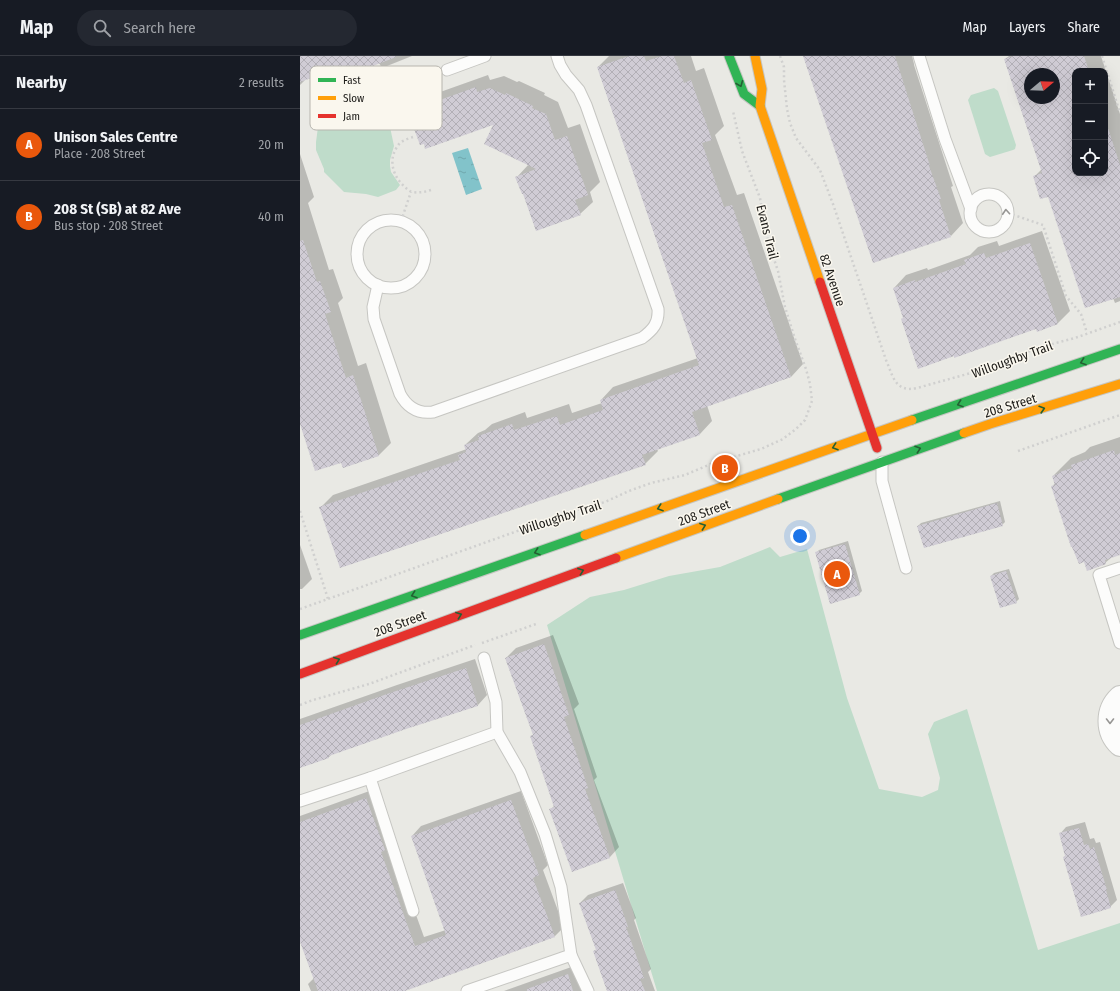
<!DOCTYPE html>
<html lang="en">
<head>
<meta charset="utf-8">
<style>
  :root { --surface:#171b24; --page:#242831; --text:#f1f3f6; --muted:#9ea1a6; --line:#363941; --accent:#ea580c }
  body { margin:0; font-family:"Fira Sans Condensed",sans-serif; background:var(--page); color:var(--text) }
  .controls { position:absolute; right:12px; top:12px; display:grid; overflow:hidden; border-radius:8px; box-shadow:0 4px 16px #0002 }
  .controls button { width:36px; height:36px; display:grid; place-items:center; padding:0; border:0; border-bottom:1px solid var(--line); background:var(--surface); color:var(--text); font:20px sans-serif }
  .compass { position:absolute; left:724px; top:12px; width:36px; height:36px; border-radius:50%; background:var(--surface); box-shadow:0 4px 16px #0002; rotate:71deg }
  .you { position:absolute; left:500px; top:480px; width:14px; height:14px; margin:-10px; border:3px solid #fff; border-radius:50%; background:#1a73e8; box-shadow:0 0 0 6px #1a73e833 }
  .badge { display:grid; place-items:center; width:26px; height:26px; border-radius:50%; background:var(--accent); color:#fff; font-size:13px; font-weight:700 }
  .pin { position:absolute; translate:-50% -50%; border:2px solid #fff; box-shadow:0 1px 4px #0006 }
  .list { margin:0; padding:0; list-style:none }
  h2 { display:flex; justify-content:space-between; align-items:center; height:52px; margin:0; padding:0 16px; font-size:17px }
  h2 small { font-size:13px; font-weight:400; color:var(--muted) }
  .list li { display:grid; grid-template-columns:26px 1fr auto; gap:12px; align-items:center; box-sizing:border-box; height:72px; padding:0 16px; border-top:1px solid var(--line) }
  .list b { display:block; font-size:15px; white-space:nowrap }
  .list p { margin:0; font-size:13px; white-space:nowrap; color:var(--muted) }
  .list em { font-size:13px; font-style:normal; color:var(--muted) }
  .icon { flex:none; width:22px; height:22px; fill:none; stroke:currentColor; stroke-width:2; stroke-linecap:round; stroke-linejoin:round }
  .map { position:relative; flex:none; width:820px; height:935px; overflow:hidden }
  header { display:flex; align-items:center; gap:24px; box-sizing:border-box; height:56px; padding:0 20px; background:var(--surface); border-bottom:1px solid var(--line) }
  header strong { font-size:19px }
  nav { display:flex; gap:22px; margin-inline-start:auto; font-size:14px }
  .search { width:280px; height:36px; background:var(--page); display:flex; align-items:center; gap:10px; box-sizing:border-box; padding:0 14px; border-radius:22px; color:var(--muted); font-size:15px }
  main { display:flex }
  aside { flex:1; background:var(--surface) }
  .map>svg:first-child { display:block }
  .green { fill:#bfdcca }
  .water { fill:url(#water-ripples) }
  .shadow { fill:#0003; fill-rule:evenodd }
  .building { fill:url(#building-cross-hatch); fill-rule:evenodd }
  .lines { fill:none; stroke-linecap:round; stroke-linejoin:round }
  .lane-casing { stroke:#c6c6c2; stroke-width:13 }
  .street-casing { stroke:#c6c6c2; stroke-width:24 }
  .fast-casing { stroke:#c6c6c2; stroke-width:11 }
  .slow-casing { stroke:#c6c6c2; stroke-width:11 }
  .jam-casing { stroke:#c6c6c2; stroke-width:11 }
  .path { stroke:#d0d0cf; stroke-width:2.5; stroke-dasharray:2 3; stroke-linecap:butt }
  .lane { stroke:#fcfcfb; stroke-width:11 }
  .street { stroke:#fcfcfb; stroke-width:22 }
  .fast { stroke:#30b455; stroke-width:9 }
  .slow { stroke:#ff9f0a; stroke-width:9 }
  .jam { stroke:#e5322d; stroke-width:9 }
  .oneway { stroke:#245f33 }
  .oneway2 { stroke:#979694 }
  .labels { text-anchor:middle; stroke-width:3; stroke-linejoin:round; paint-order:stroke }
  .street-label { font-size:13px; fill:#1b1a17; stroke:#faf7ee }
  .key { fill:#faf7ee; stroke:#b7b5ae; stroke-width:1 }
  .key-label { font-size:11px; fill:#1b1a17 }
</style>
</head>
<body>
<header>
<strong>Map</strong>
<div class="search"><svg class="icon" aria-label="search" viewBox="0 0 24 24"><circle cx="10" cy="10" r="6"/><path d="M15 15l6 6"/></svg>Search here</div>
<nav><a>Map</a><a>Layers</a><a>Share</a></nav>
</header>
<main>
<aside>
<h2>Nearby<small>2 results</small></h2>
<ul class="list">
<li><span class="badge">A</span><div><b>Unison Sales Centre</b><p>Place · 208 Street</p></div><em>20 m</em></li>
<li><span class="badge">B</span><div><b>208 St (SB) at 82 Ave</b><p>Bus stop · 208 Street</p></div><em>40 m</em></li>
</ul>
</aside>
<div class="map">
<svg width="820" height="935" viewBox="0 0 820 935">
  <defs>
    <pattern id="water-ripples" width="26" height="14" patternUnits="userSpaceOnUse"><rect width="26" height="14" fill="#82c3ca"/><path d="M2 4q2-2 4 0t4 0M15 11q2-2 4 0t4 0" fill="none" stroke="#70a7ad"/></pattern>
    <pattern id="building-cross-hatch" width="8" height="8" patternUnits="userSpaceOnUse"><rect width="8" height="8" fill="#d0ccd5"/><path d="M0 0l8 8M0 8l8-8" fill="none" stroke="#b2afb6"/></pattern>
  </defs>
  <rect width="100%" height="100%" fill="#e9e9e4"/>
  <g class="green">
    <polygon points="694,32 698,35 716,89 715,93 713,94 690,101 685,98 668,44 671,39"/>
    <polygon points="50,53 85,65 90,71 94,90 90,104 90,110 91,116 100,129 96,134 78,141 66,138 44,136 24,116 24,113 16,94 16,86 18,71 30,61 42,54"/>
    <polygon points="470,491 480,501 507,493 547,642 579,733 622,741 638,734 640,722 628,678 634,666 667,653 738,894 820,867 820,935 357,935 247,569 290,541 324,534 369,520 420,511"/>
  </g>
  <polygon class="water" points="168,92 182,133 166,139 152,97"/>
  <g class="shadow">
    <polygon points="0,0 112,0 82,12 79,7 43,14 34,13 5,23 5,24 0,29"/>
    <polygon points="309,0 391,0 396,15 404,12 424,70 415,79 437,139 444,137 503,308 491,321 407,349 412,365 400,378 357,393 358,395 345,408 21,451 33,439 164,394 166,393 165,389 178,377 185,374 192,368 225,356 227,362 269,348 272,357 302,347 301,344 313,331 398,302 298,11"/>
    <polygon points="505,0 612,0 614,8 614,9 653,130 651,131 663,167 651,180"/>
    <path d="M709,0h92l19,58v187l-5,2 -2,-5 -65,-102 -14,-19 8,-8 -37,-110zM775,15h30v102h-30zM730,18h24v24h-24z"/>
    <polygon points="188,19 190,24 204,20 217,26 219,25 245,37 244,39 258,46 268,72 280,68 300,126 290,136 293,146 280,158 217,121 229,108 195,67 124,87 111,62 118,56 116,53 129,40"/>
    <polygon points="0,98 14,141 8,147 29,214 33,213 43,242 38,247 58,310 66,307 91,387 78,400 42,405 0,364"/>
    <polygon points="742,175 770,255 757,268 736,272 654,299 604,262 594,232 606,219 627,212 628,214 670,199 678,191 697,185 699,190"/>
    <polygon points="820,381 820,498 812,501 805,507 752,431 755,427 753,420 771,402 785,396 790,391"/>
    <polygon points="700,445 705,466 702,469 618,470 621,467"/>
    <polygon points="548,485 562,535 559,538 516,497 519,494"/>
    <polygon points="0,489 12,523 2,533 0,533"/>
    <polygon points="709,513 719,543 716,546 691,520 694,517"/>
    <polygon points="253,579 279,648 274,653 297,721 294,724 319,791 310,801 273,814 250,754 255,749 231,681 234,678 206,602 216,592"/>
    <polygon points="175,603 187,639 178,649 106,672 32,698 29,701 0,711 0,663 97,629"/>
    <polygon points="75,733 90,787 124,881 146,874 112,780 121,770 221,735 248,809 243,814 264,871 255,880 102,935 11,935 8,928 14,922 0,883 0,760"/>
    <polygon points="785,766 790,783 794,782 796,787 800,786 817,844 810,851 764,801 766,799 760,778 766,771"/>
    <polygon points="323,827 336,862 334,864 351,913 348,916 355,935 308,935 294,895 297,893 280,847 288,839"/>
    <polygon points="277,909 286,935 204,935"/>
  </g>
  <g class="building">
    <polygon points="0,0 96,0 96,1 45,21 42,15 35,17 34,14 0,26"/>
    <polygon points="329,0 344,0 346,5 362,0 374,0 384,27 391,24 412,84 402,87 424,151 432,149 491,321 392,356 400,379 342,399 346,409 40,512 19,451 160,404 158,399 166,396 164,389 179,384 178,380 212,368 214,374 257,360 260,369 303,354 300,344 399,309 297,11"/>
    <polygon points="503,0 595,0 630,110 629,110 641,143 639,144 651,181 573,207"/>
    <path d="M713,0h71l5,15h-14v102h30v-45h3l12,37v132l-35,11 -37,-111 -8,2 -7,-23 9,-3 -38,-114zM730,18h24v24h-24z"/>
    <polygon points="176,31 177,36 190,32 205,39 206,37 233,50 232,52 246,58 255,84 267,80 288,139 275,144 281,159 236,175 223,138 222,138 215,121 236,113 184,88 193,69 125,93 124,88 120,89 110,62 118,60 115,53"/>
    <polygon points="3,184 17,226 20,225 31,256 25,258 46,322 53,319 79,400 43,412 41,407 15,415 0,368 0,185"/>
    <polygon points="730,187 758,268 737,276 736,273 654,302 654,300 618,313 601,263 603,262 593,232 615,224 615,226 666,208 664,204 684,197 686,202"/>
    <polygon points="814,394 815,399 820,397 820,499 805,504 806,508 787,515 784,506 779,508 772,491 771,491 751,430 755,429 752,420 760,417 760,416 772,412 771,409"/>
    <polygon points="697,447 703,470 624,492 617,470"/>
    <polygon points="545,488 560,539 530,548 515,496"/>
    <polygon points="706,515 717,547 700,552 690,520"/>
    <polygon points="244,588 269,659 264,661 288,732 285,733 310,802 272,816 249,753 254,751 230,680 233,679 205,602"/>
    <polygon points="166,612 178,650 106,673 29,700 29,702 0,712 0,669 87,638"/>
    <polygon points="66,742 85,794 81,796 115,890 146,879 111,780 211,744 239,819 233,822 255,881 105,935 18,935 0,886 0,766"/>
    <polygon points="779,772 784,789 788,788 790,793 794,791 807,834 806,834 811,852 781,861 763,801 765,800 759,777"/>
    <polygon points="315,834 328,871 326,871 344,922 340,923 345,935 307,935 293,895 296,894 279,847"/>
    <polygon points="268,918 273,935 227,935 227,933"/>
  </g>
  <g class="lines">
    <defs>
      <g id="lane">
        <polyline points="619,0 645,83 671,153"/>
        <polyline points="147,14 185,0"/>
        <circle cx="689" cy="157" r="19"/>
        <circle cx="91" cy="198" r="34"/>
        <path d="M78,229l-5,22 1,12 26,75c7,13 18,20 33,18l209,-74c11,-8 17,-15 16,-29l-72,-204 -7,-15 -13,-15 -6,-10 -3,-9"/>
        <polyline points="582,406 582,425 606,512"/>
        <polyline points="820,512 799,519 820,587"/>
        <polyline points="184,602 196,646 197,676 220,716 245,778 261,831 271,899"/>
        <polyline points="70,722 113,855"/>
        <polyline points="0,745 70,722 197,676"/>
        <polyline points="167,935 271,899 288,935"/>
      </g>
      <path id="street" d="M820,641c-14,13 -14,35 0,48"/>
      <g id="fast">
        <polyline points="429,0 444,38 460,50"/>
        <polyline points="612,364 820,293"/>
        <polyline points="478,443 664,377"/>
        <polyline points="0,579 285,479"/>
      </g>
      <g id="slow">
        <polyline points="455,0 462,33 460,50 520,226"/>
        <polyline points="664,377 690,368 820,328"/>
        <polyline points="285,479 612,364"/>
        <polyline points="316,502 478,443"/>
      </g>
      <g id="jam">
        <polyline points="520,226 577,392"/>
        <polyline points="0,618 316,502"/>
      </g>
    </defs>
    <use href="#lane" class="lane-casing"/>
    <use href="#street" class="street-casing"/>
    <use href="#fast" class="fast-casing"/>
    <use href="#slow" class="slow-casing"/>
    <use href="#jam" class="jam-casing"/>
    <g class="path">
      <path d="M480,0l4,11v13l3,29 3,14 6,15 24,32 13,34 53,156c7,16 9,33 31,28l72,-20 48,-20 38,-10 45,-16"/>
      <polyline points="802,0 820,57"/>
      <path d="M113,81c-6,2 -13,4 -16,10 -9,13 -4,30 8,40 2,2 4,4 7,5 7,1 13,0 19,-2"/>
      <polyline points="708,157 743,169 766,240 781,258 787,277"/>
      <polyline points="101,165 111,136"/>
      <polyline points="718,395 820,359"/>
      <polyline points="0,455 28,543"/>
      <polyline points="0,553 276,454 305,446 329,435 351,427 385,419 413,407 461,393 483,383 496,373 505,364 508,356 512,345 510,328 506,313 495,283 485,251 478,215 469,188 465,172 460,142 442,95 433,55"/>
      <polyline points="182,587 236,568"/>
      <polyline points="0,649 13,644 69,628 175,589"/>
    </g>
    <use href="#lane" class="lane"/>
    <use href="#street" class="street"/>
    <use href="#fast" class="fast"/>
    <use href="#slow" class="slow"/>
    <use href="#jam" class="jam"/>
  </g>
  <defs><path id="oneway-chevron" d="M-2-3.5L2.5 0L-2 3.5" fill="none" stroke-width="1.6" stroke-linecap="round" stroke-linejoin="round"/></defs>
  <g class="oneway">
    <use href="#oneway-chevron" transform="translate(440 28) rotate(68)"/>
    <use href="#oneway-chevron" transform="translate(783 306) rotate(161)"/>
    <use href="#oneway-chevron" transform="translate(660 348) rotate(161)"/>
    <use href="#oneway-chevron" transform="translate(742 353) rotate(-17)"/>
    <use href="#oneway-chevron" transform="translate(535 391) rotate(161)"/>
    <use href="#oneway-chevron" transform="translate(618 393) rotate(-19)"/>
    <use href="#oneway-chevron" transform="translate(360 452) rotate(161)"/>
    <use href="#oneway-chevron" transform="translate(403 470) rotate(-20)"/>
    <use href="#oneway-chevron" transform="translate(237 496) rotate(161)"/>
    <use href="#oneway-chevron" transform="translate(281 515) rotate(-20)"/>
    <use href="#oneway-chevron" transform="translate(114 539) rotate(161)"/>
    <use href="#oneway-chevron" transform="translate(159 559) rotate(-20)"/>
    <use href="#oneway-chevron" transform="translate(37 604) rotate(-20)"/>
  </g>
  <g class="oneway2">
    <use href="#oneway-chevron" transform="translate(706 156) rotate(-94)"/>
    <use href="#oneway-chevron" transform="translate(810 665) rotate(90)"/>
  </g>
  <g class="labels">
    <g class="street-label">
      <text transform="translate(468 176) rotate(76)" y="5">Evans Trail</text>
      <text transform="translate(533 224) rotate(71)" y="5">82 Avenue</text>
      <text transform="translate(712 303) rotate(-20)" y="5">Willoughby Trail</text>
      <text transform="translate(710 349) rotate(-17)" y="5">208 Street</text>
      <text transform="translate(404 456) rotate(-20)" y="5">208 Street</text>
      <text transform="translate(260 461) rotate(-18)" y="5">Willoughby Trail</text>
      <text transform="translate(100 567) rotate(-20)" y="5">208 Street</text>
    </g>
  </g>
  <rect x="10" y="10" width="132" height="64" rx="6" class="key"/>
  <rect x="18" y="22" width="18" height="4" fill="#30b455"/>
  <rect x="18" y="40" width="18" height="4" fill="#ff9f0a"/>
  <rect x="18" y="58" width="18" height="4" fill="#e5322d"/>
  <g class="key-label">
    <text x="43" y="28">Fast</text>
    <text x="43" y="46">Slow</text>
    <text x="43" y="64">Jam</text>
  </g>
</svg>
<div class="controls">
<button>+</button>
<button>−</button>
<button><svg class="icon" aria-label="locate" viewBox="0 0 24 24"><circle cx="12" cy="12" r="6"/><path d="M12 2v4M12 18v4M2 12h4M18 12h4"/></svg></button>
</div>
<svg class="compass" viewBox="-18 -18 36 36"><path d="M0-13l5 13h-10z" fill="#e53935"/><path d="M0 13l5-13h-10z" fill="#9ea1a6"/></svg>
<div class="you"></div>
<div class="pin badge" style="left:537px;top:518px">A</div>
<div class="pin badge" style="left:425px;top:412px">B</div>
</div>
</main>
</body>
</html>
